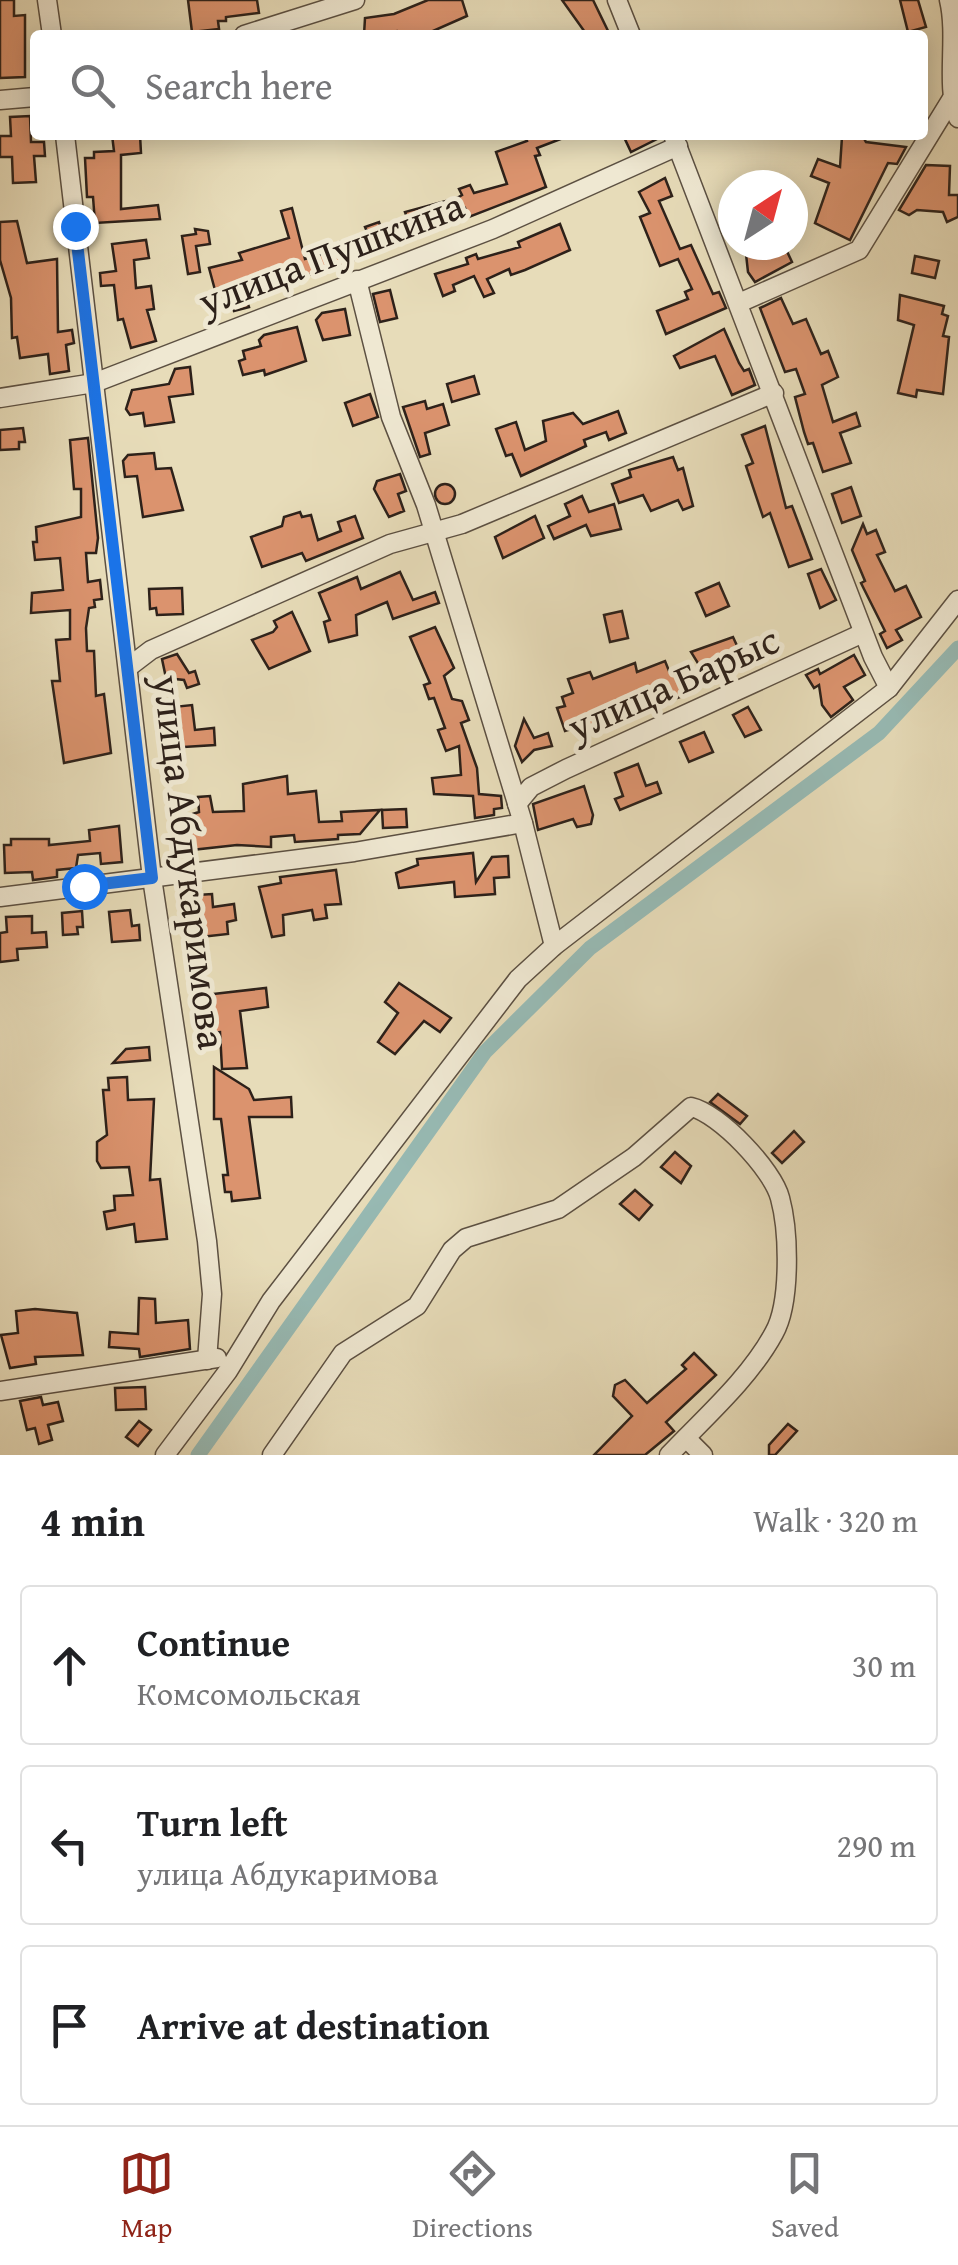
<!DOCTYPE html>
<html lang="en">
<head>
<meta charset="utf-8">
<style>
  :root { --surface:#fff; --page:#f2f2f2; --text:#202124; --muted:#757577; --line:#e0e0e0; --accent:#8f2418 }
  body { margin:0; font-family:"Gentium Book Plus",serif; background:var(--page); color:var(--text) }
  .compass { position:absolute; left:718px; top:170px; width:90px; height:90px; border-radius:50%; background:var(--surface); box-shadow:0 5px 25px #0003; rotate:36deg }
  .stop { position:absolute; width:30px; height:30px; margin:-22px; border:8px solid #1a73e8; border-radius:50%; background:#fff }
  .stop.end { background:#1a73e8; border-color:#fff; box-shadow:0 2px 10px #0008 }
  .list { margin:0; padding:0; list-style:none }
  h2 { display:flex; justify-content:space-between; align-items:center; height:130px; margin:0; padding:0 40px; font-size:42px }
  h2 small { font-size:32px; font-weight:400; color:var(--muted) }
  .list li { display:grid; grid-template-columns:65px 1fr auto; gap:30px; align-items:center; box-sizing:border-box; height:160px; margin:0 20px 20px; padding:0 20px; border:2px solid var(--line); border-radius:10px }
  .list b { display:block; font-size:38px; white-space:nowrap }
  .list p { margin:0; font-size:32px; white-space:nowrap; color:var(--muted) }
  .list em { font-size:32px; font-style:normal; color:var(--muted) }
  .icon { flex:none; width:55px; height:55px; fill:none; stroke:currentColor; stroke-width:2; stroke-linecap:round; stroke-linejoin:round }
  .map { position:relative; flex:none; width:958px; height:1455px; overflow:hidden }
  .search { position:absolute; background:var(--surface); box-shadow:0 5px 25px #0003; left:30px; right:30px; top:30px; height:110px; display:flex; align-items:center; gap:25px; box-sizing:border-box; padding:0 35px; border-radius:10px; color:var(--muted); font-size:38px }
  .sheet { height:670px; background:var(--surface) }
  nav { display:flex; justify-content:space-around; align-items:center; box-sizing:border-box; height:140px; border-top:2px solid var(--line); background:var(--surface); font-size:28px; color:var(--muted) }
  nav a { display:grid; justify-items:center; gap:5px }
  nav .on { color:var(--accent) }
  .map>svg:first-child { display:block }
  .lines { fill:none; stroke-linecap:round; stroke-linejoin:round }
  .canal { stroke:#97bab4; stroke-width:15 }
  .building { fill:#db936e; stroke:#2d211a; stroke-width:2.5 }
  .street-casing { stroke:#5c5042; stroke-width:21 }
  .street { stroke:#efe8d2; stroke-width:18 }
  .route { stroke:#1a73e8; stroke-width:12 }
  .labels { text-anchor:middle; stroke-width:10; stroke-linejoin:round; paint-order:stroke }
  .street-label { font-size:40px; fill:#2d211a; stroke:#efe8d2 }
</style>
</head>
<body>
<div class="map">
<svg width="958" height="1455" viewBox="0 0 958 1455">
  <rect width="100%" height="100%" fill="#e7dcb9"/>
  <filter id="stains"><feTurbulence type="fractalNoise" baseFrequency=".002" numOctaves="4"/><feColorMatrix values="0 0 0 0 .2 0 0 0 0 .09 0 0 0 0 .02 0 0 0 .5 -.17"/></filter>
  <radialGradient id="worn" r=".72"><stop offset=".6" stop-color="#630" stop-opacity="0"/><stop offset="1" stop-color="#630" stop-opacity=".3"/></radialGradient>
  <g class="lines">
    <polyline class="canal" points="198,1455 485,1052 590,948 879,733 958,648"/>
  </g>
  <g class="building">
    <polygon points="0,0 14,0 14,16 25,15 25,77 0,78"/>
    <polygon points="188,0 257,0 259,13 226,17 226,21 218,21 219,29 192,32"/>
    <polygon points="428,0 462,0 467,16 424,35 399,35 397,31 364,35 365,18 394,14"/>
    <polygon points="562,0 593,0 610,35 587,35"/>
    <polygon points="900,0 918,0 926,27 908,32"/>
    <polygon points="30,116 31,142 44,142 45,156 34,156 36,182 13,183 12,157 0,157 0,136 11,136 10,117"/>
    <polygon points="112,135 140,135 141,153 121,155 121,209 158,205 160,219 95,223 93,197 87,197 85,158 94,158 94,152 114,151"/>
    <polygon points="525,135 571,135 537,148 540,155 535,156 546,187 469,217 465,208 442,219 445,226 415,238 405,212 457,198 462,195 459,189 470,185 474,193 507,184 496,152 527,141"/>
    <polygon points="623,135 661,135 661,137 631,152"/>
    <polygon points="862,135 866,142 906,147 897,164 888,163 850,240 815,223 829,183 811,176 818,159 840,167 842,137"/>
    <polygon points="926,165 950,166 949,195 958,195 958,217 947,222 943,212 917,210 909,215 899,210"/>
    <polygon points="665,178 672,196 659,201 680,249 691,245 713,294 719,292 726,308 666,334 657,311 688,299 685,292 692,289 678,259 660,266 640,217 650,213 639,192"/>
    <polygon points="292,208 305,259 338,250 336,243 368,234 365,227 379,222 381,228 387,226 393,242 330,271 243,287 249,307 234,311 227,287 215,290 209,268 242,260 239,253 289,238 281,211"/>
    <polygon points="17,221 27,263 57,259 58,332 72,330 74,343 66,345 69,371 50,374 48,354 20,358 17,337 12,338 11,298 0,260 0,222"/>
    <polygon points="560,224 570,250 525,270 511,275 509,269 487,279 494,293 484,297 474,276 453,285 455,291 443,296 435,274 468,264 466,258 476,254 478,259 520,247 518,242"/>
    <polygon points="195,229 208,231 210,244 196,246 200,272 188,274 182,236 196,234"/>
    <polygon points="146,240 149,258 134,260 136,288 151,286 154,309 147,310 156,341 131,348 123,319 118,320 114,285 101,286 100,273 116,271 112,244"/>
    <polygon points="745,245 784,245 792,262 755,282 748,272"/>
    <polygon points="915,256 939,261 935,278 912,273"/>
    <polygon points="390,290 397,318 380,322 373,294"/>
    <polygon points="900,295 944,306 942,314 948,316 943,336 949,337 943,394 917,390 916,397 898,393 914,325 898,320"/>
    <polygon points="781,298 793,324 806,319 821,354 828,351 838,377 822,385 833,422 856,413 860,426 840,433 851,463 823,472 813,443 808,444 804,432 795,397 805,394 796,369 785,372 760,308"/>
    <polygon points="345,309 350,335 323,340 316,320 322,313"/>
    <polygon points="297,327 306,361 265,375 264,370 243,375 239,361 245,359 243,351 261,346 259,340 264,335"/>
    <polygon points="724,329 739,363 744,371 749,369 755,385 732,395 715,356 680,368 674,356"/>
    <polygon points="190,367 193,394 169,397 174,422 145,426 143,413 130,415 126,409 132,390 169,384 175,369"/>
    <polygon points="474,376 479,394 452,402 447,384"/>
    <polygon points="370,394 378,417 353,426 345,403"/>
    <polygon points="425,401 427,409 443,404 449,425 425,433 430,454 420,457 403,407"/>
    <polygon points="618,411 626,433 609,440 606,432 584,440 586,446 521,476 512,454 506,456 496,429 516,422 525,450 546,441 543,421 573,413 583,424"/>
    <polygon points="765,426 786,508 792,506 812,559 789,567 770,513 763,517 746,466 753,463 742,435"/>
    <polygon points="23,428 25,442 19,442 19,449 0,450 0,430"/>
    <polygon points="88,438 98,538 96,553 86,553 88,582 100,580 102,599 94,600 95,607 89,608 86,628 87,651 94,651 96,696 104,694 111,753 64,763 52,681 60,681 56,640 70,639 70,610 31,613 32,593 63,590 60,558 35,560 33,542 37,542 36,527 81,517 81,489 74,489 70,440"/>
    <polygon points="154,453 156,469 171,468 183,510 143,517 137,476 125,477 123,461 128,455"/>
    <polygon points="673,457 678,470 683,468 693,506 683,510 678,500 651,511 643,495 619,503 612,484 631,477 629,470"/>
    <polygon points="400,474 406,491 398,494 404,511 389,517 374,489 377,481"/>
    <circle cx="445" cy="494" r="10"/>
    <polygon points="851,487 861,516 842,523 832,494"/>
    <polygon points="582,496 589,512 614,504 621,529 591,536 586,525 554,539 548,526 570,516 565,504"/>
    <polygon points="300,512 302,517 311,515 318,540 341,531 338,522 355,516 363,538 306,561 302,553 262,567 251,537 282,526 284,517"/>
    <polygon points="535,516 544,538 503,558 495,537"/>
    <polygon points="863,524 867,534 876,530 885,552 877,555 895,591 906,586 921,617 896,630 902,640 887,648 880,634 885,631 861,583 865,581 852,550"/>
    <polygon points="821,569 836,600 820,608 808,574"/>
    <polygon points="400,572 413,600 435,592 439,603 393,619 387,602 356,615 357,635 329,642 324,622 330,620 319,593 357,577 361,589"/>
    <polygon points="719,583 729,606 706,616 696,593"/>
    <polygon points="182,588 183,614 157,615 156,608 150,609 149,589"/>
    <polygon points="622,611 628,638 610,642 604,615"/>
    <polygon points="292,612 310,651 269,669 252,640 273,632 277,627 274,621"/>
    <polygon points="435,627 454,668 444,676 452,699 462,701 469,720 461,723 477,768 479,794 501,796 502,808 494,809 494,815 475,818 473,796 434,794 432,778 461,775 459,746 446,751 438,730 445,728 434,698 429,699 424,685 430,683 410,637"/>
    <polygon points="733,637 745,663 724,672 718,658 699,665 691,652"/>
    <polygon points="177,654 189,673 195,671 199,684 187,688 184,680 166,678 162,659"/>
    <polygon points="854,655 865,675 844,687 853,700 831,717 822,705 819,685 814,688 806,675 818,669 820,674"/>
    <polygon points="665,661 669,671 690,664 696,678 687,682 691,693 584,732 581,726 565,731 557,708 565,706 562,697 573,693 568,679 590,672 593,679 635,663 637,672"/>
    <polygon points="192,705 195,730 214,728 215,745 168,748 167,736 176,736 173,707"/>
    <polygon points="748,707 761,730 745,737 733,715"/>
    <polygon points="524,719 534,738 548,733 552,746 534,750 522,762 515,746"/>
    <polygon points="704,732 713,752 689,762 680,742"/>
    <polygon points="638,764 646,786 657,782 661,793 620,810 615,799 623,796 615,773"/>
    <polygon points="287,776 288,794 316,791 319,822 342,821 341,812 380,810 360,834 338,835 338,839 295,842 294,835 271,837 271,847 237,845 182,851 180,818 199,812 198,797 210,796 213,812 244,811 243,784"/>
    <polygon points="584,786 593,815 591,824 577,827 573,819 538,830 533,804"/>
    <polygon points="406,809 407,827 383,828 382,810"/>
    <polygon points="119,826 122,862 101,864 100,853 78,855 76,868 57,870 57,877 33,880 32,872 5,873 4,845 11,845 11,839 49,839 49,845 90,841 89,830"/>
    <polygon points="473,853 476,882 492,857 508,856 509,877 494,878 495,894 455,897 454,882 399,888 396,873 418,865 417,859"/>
    <polygon points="336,870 341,904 325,905 327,918 314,920 312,910 283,915 284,935 272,937 259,887 281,883 280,877"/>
    <polygon points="212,894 213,907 234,904 236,920 227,922 228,934 191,938 192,902 197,895"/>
    <polygon points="130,910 132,926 139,925 140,940 112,942 109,912"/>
    <polygon points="82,911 83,927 77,927 78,934 63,935 62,913"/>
    <polygon points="32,916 32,933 46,932 47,947 17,949 18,960 0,962 0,933 7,932 6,917"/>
    <polygon points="399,983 451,1018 440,1032 424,1021 395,1054 378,1042 398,1013 385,1002"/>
    <polygon points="266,988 268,1007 240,1011 247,1068 222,1069 220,1032 200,1034 198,1011 206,1011 204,995"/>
    <polygon points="149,1047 150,1060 113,1063 126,1049"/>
    <polygon points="214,1067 249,1089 254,1100 291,1097 292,1117 249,1117 260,1198 232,1201 231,1192 225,1192 223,1175 228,1175 221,1119 214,1119"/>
    <polygon points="127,1077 128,1100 154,1099 150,1180 160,1179 167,1239 136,1242 134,1224 107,1229 104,1212 115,1210 114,1196 133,1195 129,1167 101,1168 97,1161 97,1142 107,1135 103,1090 109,1090 108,1078"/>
    <polygon points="718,1094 747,1116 740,1124 710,1102"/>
    <polygon points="794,1131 804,1142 782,1163 772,1153"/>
    <polygon points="675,1152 691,1166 681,1183 661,1167"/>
    <polygon points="635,1190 652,1205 639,1220 620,1204"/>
    <polygon points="139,1298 155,1299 156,1323 188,1320 190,1349 140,1357 139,1349 109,1347 110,1332 138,1334"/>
    <polygon points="35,1309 77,1313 83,1355 35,1357 36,1364 10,1368 1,1335 18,1333 16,1311"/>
    <polygon points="694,1353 716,1375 666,1422 674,1431 645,1455 594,1455 632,1416 613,1396 615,1385 625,1380 647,1403 686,1369 682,1365"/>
    <polygon points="145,1387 146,1409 116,1410 115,1388"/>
    <polygon points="41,1397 43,1405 58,1402 63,1421 48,1425 52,1440 39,1444 35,1428 27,1430 20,1401"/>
    <polygon points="139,1421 151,1430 138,1446 126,1437"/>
    <polygon points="788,1424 797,1431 775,1455 769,1455 769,1445"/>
  </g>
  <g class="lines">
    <defs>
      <g id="street">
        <polyline points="47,0 52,35"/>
        <polyline points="617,0 631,35"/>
        <path d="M949,0c9,38 -4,85 9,118"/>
        <polyline points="244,35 355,0"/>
        <polyline points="0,100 35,97"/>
        <polyline points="65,135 152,878 207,1241 212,1294 207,1360"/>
        <polyline points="673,135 873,657 889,688"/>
        <polyline points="357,280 391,417 426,505 523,823 554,946"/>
        <polyline points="739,303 859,250 951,100"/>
        <polyline points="0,398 94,383 493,229 678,146"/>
        <polyline points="130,666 151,650 390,544 462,524 774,393"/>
        <polyline points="517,804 531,787 566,769 863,633"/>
        <polyline points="0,897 354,852 523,823"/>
        <polyline points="0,1391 217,1358"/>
        <polyline points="686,1438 703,1455"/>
        <polyline points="165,1455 228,1371 271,1301 518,979 554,946 889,688 958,600"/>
        <path d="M272,1455l71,-102 74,-47 35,-56 14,-12 92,-29 76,-52 57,-50c28,6 82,63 89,91 9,33 11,105 -6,135 -25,46 -69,84 -105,122"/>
      </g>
    </defs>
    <use href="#street" class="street-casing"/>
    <use href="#street" class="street"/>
  </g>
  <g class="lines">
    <polyline class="route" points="75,226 152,878 84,886"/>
  </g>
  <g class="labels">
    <g class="street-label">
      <text transform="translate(331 253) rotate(-21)" y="14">улица Пушкина</text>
      <text transform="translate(673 683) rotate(-24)" y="14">улица Барыс</text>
      <text transform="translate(190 862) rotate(83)" y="14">улица Абдукаримова</text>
    </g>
  </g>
  <rect width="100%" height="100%" filter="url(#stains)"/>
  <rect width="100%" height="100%" fill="url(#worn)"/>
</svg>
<svg class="compass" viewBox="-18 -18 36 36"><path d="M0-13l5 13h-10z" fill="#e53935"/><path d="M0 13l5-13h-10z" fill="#757577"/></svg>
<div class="stop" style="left:84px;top:886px"></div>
<div class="stop end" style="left:75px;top:226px"></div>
<div class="search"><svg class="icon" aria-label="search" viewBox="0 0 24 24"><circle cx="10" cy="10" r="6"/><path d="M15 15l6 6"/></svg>Search here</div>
</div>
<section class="sheet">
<h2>4 min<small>Walk · 320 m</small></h2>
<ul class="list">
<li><svg class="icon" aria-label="ahead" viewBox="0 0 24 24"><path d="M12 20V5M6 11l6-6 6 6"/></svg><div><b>Continue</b><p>Комсомольская</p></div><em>30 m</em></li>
<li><svg class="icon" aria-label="left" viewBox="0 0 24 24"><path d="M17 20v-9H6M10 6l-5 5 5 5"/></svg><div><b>Turn left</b><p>улица Абдукаримова</p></div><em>290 m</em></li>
<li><svg class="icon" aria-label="arrive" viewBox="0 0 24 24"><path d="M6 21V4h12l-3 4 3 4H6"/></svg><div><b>Arrive at destination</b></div></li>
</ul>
</section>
<nav>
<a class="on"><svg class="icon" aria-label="map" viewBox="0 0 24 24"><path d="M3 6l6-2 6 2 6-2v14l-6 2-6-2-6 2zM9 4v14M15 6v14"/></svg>Map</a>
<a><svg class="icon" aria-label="directions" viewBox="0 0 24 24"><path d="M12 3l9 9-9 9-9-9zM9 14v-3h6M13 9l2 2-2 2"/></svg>Directions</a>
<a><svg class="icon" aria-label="saved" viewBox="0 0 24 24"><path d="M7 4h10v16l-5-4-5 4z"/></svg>Saved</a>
</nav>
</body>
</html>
